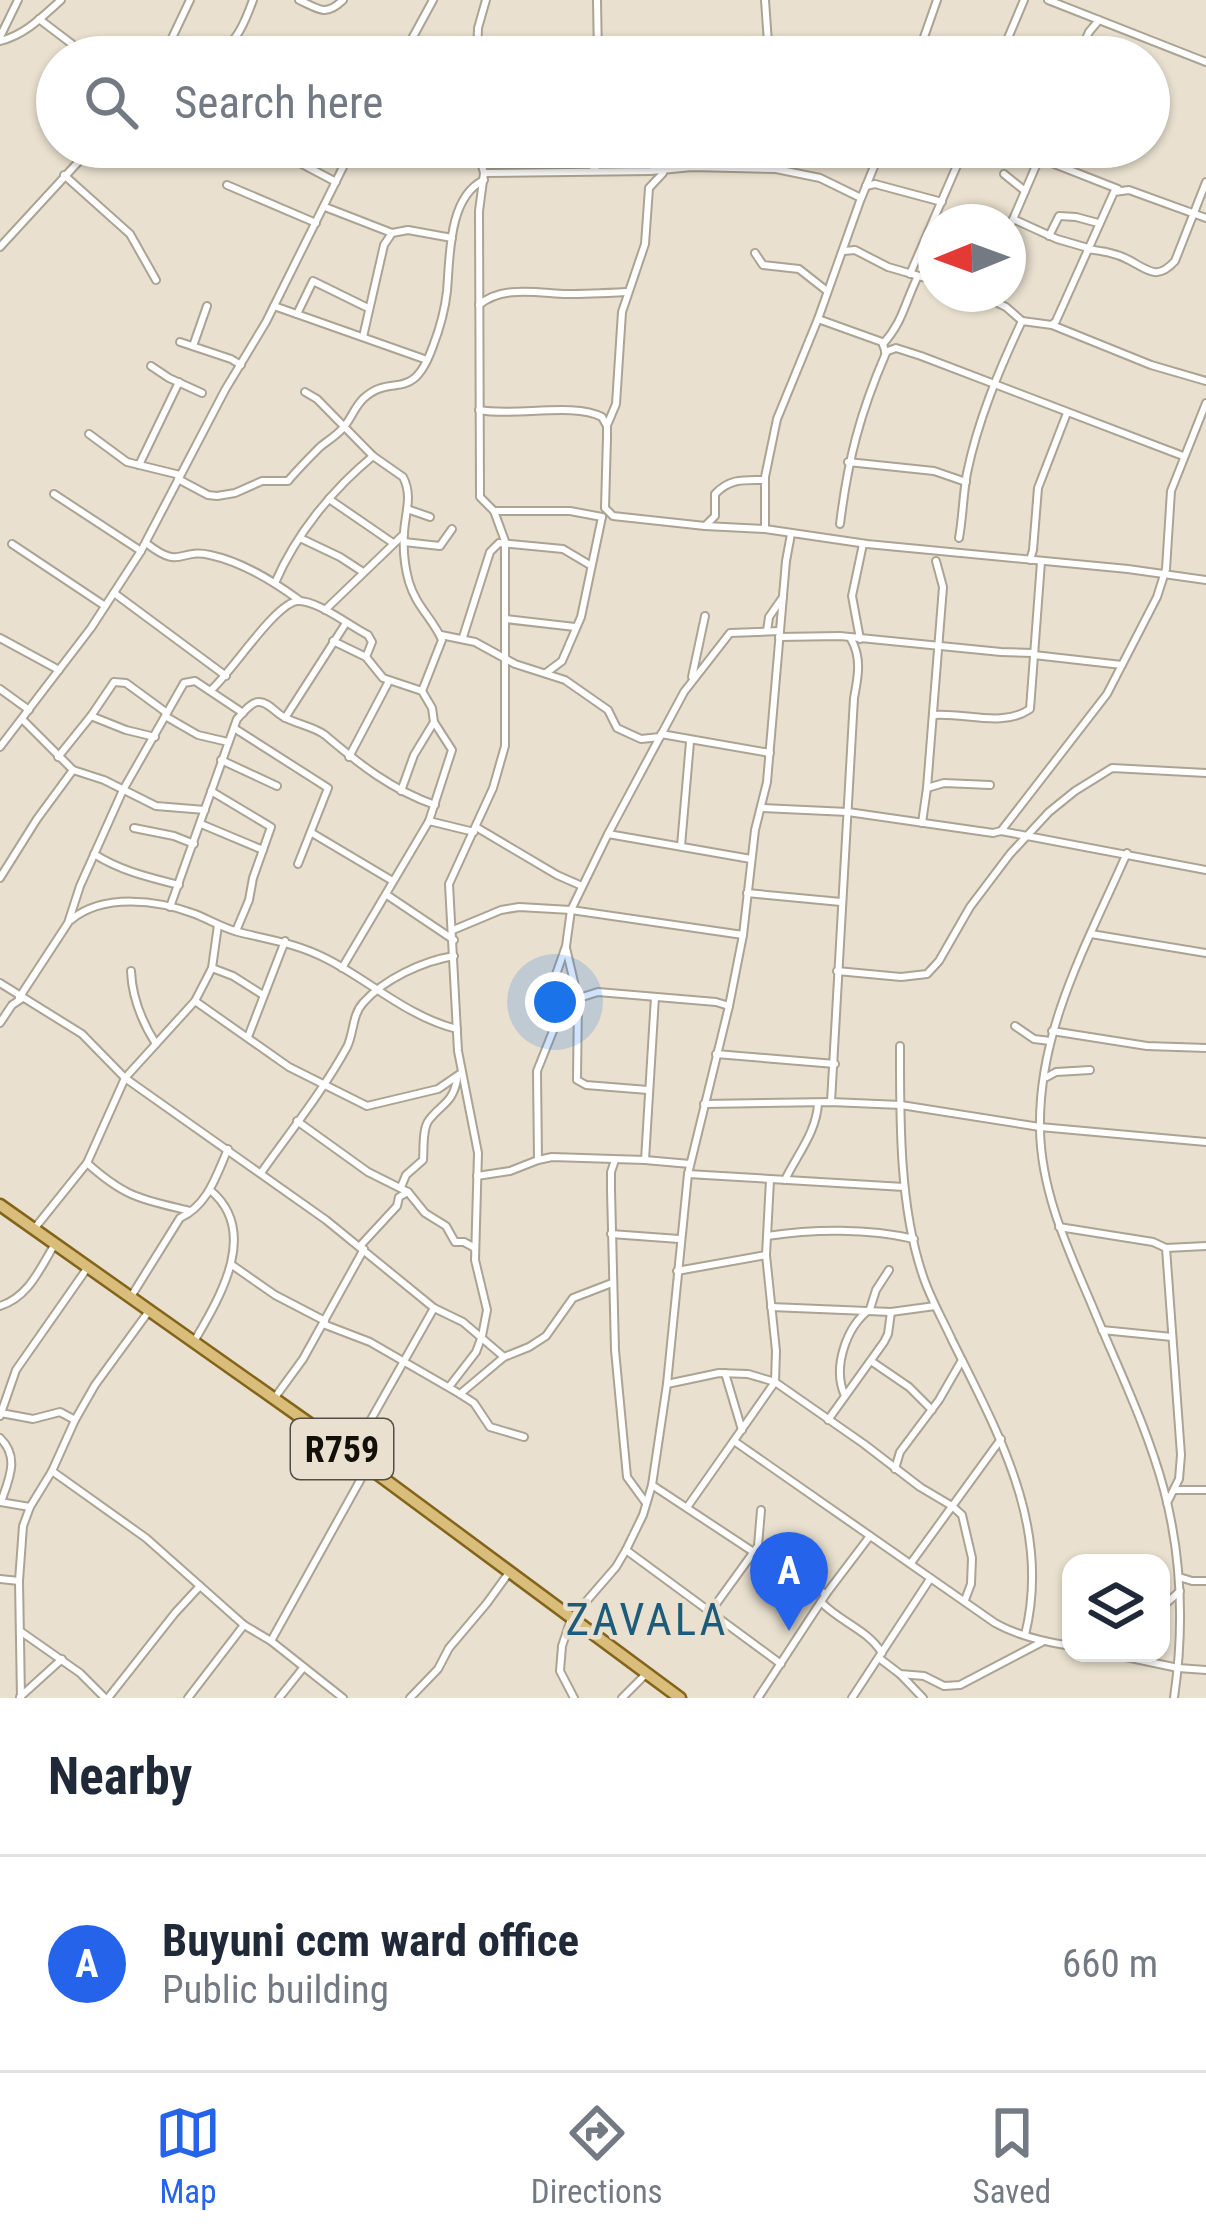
<!DOCTYPE html>
<html lang="en">
<head>
<meta charset="utf-8">
<style>
  :root { --surface:#fff; --page:#f6f6f7; --text:#1f2937; --muted:#747a83; --line:#e0e1e3; --accent:#2563eb }
  body { margin:0; font-family:"Roboto Condensed",sans-serif; background:var(--page); color:var(--text) }
  .controls { position:absolute; right:36px; bottom:36px; display:grid; overflow:hidden; border-radius:24px; box-shadow:0 3px 9px #0004 }
  .controls button { width:108px; height:108px; display:grid; place-items:center; padding:0; border:0; border-bottom:3px solid var(--line); background:var(--surface); color:var(--text); font:60px sans-serif }
  .compass { position:absolute; left:918px; top:204px; width:108px; height:108px; border-radius:50%; background:var(--surface); box-shadow:0 3px 9px #0004; rotate:269deg }
  .you { position:absolute; left:555px; top:1002px; width:42px; height:42px; margin:-30px; border:9px solid #fff; border-radius:50%; background:#1a73e8; box-shadow:0 0 0 18px #1a73e833 }
  .badge { display:grid; place-items:center; width:78px; height:78px; border-radius:50%; background:var(--accent); color:#fff; font-size:39px; font-weight:700 }
  .pin { position:absolute; translate:-50% -99px; filter:drop-shadow(0 3px 6px #0008) }
  .pin::after { content:''; position:absolute; top:63px; width:42px; height:36px; background:inherit; clip-path:polygon(0 0,100% 0,50% 100%) }
  .list { margin:0; padding:0; list-style:none }
  h2 { display:flex; justify-content:space-between; align-items:center; height:156px; margin:0; padding:0 48px; font-size:51px }
  h2 small { font-size:39px; font-weight:400; color:var(--muted) }
  .list li { display:grid; grid-template-columns:78px 1fr auto; gap:36px; align-items:center; box-sizing:border-box; height:216px; padding:0 48px; border-top:3px solid var(--line) }
  .list b { display:block; font-size:45px; white-space:nowrap }
  .list p { margin:0; font-size:39px; white-space:nowrap; color:var(--muted) }
  .list em { font-size:39px; font-style:normal; color:var(--muted) }
  .icon { flex:none; width:66px; height:66px; fill:none; stroke:currentColor; stroke-width:2; stroke-linecap:round; stroke-linejoin:round }
  .map { position:relative; flex:none; width:1206px; height:1698px; overflow:hidden }
  .search { position:absolute; background:var(--surface); box-shadow:0 3px 9px #0004; left:36px; right:36px; top:36px; height:132px; display:flex; align-items:center; gap:30px; box-sizing:border-box; padding:0 42px; border-radius:66px; color:var(--muted); font-size:45px }
  .sheet { height:372px; background:var(--surface) }
  nav { display:flex; justify-content:space-around; align-items:center; box-sizing:border-box; height:168px; border-top:3px solid var(--line); background:var(--surface); font-size:33px; color:var(--muted) }
  nav a { display:grid; justify-items:center; gap:6px }
  nav .on { color:var(--accent) }
  .map>svg:first-child { display:block }
  .lines { fill:none; stroke-linecap:round; stroke-linejoin:round }
  .minor-casing { stroke:#aba393; stroke-width:10 }
  .primary-casing { stroke:#83641a; stroke-width:15 }
  .minor { stroke:#fff; stroke-width:6 }
  .primary { stroke:#d9bd7a; stroke-width:10 }
  .labels { text-anchor:middle; stroke-width:9; stroke-linejoin:round; paint-order:stroke }
  .shield { fill:#e9e0cf; stroke:#534e45; stroke-width:3 }
  .shield-label { font-size:36px; font-weight:bold; fill:#13100a }
  .quarter-label { font-size:45px; letter-spacing:3px; fill:#1c5c7a; stroke:#e9e0cf }
</style>
</head>
<body>
<div class="map">
<svg width="1206" height="1698" viewBox="0 0 1206 1698">
  <rect width="100%" height="100%" fill="#e9e0cf"/>
  <g class="lines">
    <defs>
      <g id="minor">
        <path d="M299,0c20,9 26,17 44,0"/>
        <polyline points="597,0 598,57"/>
        <polyline points="765,0 769,57"/>
        <polyline points="1048,0 1206,62"/>
        <polyline points="39,19 89,57"/>
        <polyline points="0,37 18,0"/>
        <path d="M0,41c25,-6 42,-24 61,-41"/>
        <path d="M164,56c58,-3 68,2 89,-56"/>
        <polyline points="163,57 190,0"/>
        <polyline points="402,57 433,0"/>
        <polyline points="477,57 478,28 486,0"/>
        <polyline points="917,57 937,0"/>
        <polyline points="1000,57 1024,0"/>
        <polyline points="1078,57 1089,32 1099,20"/>
        <polyline points="435,147 481,164"/>
        <polyline points="477,147 484,173 479,211 480,497 494,511 570,511 602,517"/>
        <polyline points="771,147 772,167"/>
        <polyline points="285,155 336,182"/>
        <polyline points="1039,158 1118,189"/>
        <polyline points="593,170 601,162 604,147"/>
        <polyline points="484,173 651,171 692,167 776,169 820,178 861,198"/>
        <polyline points="1004,174 1025,191"/>
        <polyline points="64,175 130,234 156,280"/>
        <polyline points="227,185 316,223"/>
        <polyline points="866,186 875,184 942,202"/>
        <polyline points="325,207 392,233"/>
        <polyline points="1013,219 1057,239 1088,248"/>
        <polyline points="1008,231 1044,147"/>
        <polyline points="1049,236 1059,216 1076,217 1098,223"/>
        <polyline points="0,247 92,147"/>
        <path d="M1087,249c15,2 29,4 42,11 19,10 28,21 46,1l31,-79"/>
        <polyline points="844,251 855,250 888,267 936,281"/>
        <polyline points="755,253 763,265 799,269 827,291"/>
        <polyline points="910,274 965,147"/>
        <polyline points="979,294 1006,307 1022,321"/>
        <path d="M479,305c23,-20 59,-12 88,-11 20,0 40,-1 60,-2"/>
        <polyline points="274,306 427,360"/>
        <polyline points="297,314 313,281 368,308"/>
        <path d="M818,319l64,23 4,11c-26,60 -38,106 -46,171"/>
        <polyline points="1052,325 1151,365 1206,381"/>
        <polyline points="363,337 384,245 392,233 408,230 452,238"/>
        <polyline points="180,342 231,359 241,365"/>
        <path d="M883,344c20,-22 22,-42 35,-68"/>
        <polyline points="193,346 207,306"/>
        <polyline points="885,352 896,348 921,356 1183,456"/>
        <polyline points="151,366 169,378 202,393"/>
        <path d="M305,392l12,7 56,57 30,21c10,19 2,36 1,56 -1,15 1,35 5,49 7,24 24,37 33,58l-20,51"/>
        <path d="M479,410c36,7 94,-8 123,7l5,9v11l-2,71 8,8 92,10 60,3 102,15 261,25 78,11"/>
        <polyline points="608,423 616,404 622,312 645,244 649,188 663,173"/>
        <polyline points="89,434 127,462 180,475"/>
        <polyline points="848,462 934,471 966,482"/>
        <polyline points="139,465 179,382"/>
        <path d="M178,479l30,16 9,1 18,-3 27,-12h26c10,-12 21,-23 32,-34 7,-6 16,-11 22,-18 9,-9 12,-22 22,-31 29,-26 48,7 69,-52 7,-18 12,-37 14,-55 3,-34 1,-94 37,-111"/>
        <polyline points="54,494 141,551"/>
        <polyline points="329,499 393,543"/>
        <polyline points="407,509 430,517"/>
        <path d="M705,526l10,-10v-22c15,-16 29,-14 50,-14"/>
        <polyline points="765,529 765,477 777,419 818,319 860,201 882,147"/>
        <polyline points="300,538 340,557 363,572"/>
        <path d="M959,538c4,-22 4,-44 8,-65 11,-53 32,-103 55,-152l30,4 4,-4 58,-129 15,-2 77,28"/>
        <polyline points="404,542 440,546 452,529"/>
        <path d="M146,543c36,28 31,5 64,12 33,7 63,26 89,45"/>
        <polyline points="12,544 105,606"/>
        <polyline points="1030,560 1033,550 1038,488 1067,413"/>
        <path d="M275,583c21,-49 57,-93 98,-127"/>
        <polyline points="114,593 226,676"/>
        <polyline points="325,610 404,534"/>
        <polyline points="505,619 575,627"/>
        <polyline points="767,631 769,617 783,597"/>
        <polyline points="441,635 475,642 515,664 565,680 608,710 617,728 641,739 660,737"/>
        <polyline points="463,637 490,552 499,543 563,549 590,565"/>
        <polyline points="779,637 840,636 1001,652 1034,653"/>
        <polyline points="0,638 59,670"/>
        <polyline points="860,639 852,596 863,544"/>
        <polyline points="333,641 366,657 383,678 422,691 432,708 434,722 414,755 401,791"/>
        <polyline points="1034,655 1122,665"/>
        <polyline points="546,673 562,661 581,617 602,517"/>
        <polyline points="692,677 705,616"/>
        <polyline points="0,689 29,710"/>
        <path d="M211,690c20,-17 65,-88 87,-89 19,-1 52,25 70,34l4,7 -6,15"/>
        <path d="M933,715c31,-3 70,13 97,-6l11,-147"/>
        <polyline points="91,716 126,730 155,737"/>
        <polyline points="165,716 198,735 228,742"/>
        <polyline points="285,718 346,623"/>
        <polyline points="22,719 73,770 104,780 156,806 205,810"/>
        <polyline points="234,728 328,788 298,864"/>
        <polyline points="661,734 770,753"/>
        <polyline points="0,747 91,628 141,551 225,390 266,322 353,147"/>
        <polyline points="58,757 91,716 114,682 126,683 167,713"/>
        <polyline points="349,757 389,681"/>
        <polyline points="221,760 277,786"/>
        <polyline points="927,788 944,783 990,785"/>
        <polyline points="211,791 271,827 253,878 249,900 236,931"/>
        <polyline points="761,808 848,812 993,833 1001,831 1206,870"/>
        <polyline points="429,821 474,832"/>
        <polyline points="922,823 927,788 943,587 936,561"/>
        <polyline points="201,824 263,850"/>
        <polyline points="476,827 557,875 582,886"/>
        <polyline points="134,828 174,836 194,844"/>
        <polyline points="1001,831 1107,694 1157,597 1166,569 1171,491 1206,403"/>
        <polyline points="312,833 391,880"/>
        <polyline points="608,834 751,859"/>
        <polyline points="681,846 690,742"/>
        <path d="M1127,853c-39,89 -89,176 -87,276 1,62 27,118 51,174 25,61 56,123 73,187 18,68 20,139 10,208"/>
        <path d="M94,854c27,17 54,23 85,31"/>
        <polyline points="0,878 37,819 73,770"/>
        <polyline points="747,893 841,902"/>
        <polyline points="387,895 454,940"/>
        <path d="M170,907l67,-188c5,-5 14,-17 21,-17 9,-1 17,10 24,14 13,8 31,10 43,19 34,29 67,55 110,70"/>
        <path d="M71,920c32,-27 87,-20 124,-6 15,6 28,14 43,18 32,8 58,11 89,27 43,22 81,58 130,70"/>
        <polyline points="453,930 501,910 519,907 571,910 743,935"/>
        <polyline points="1091,934 1206,953"/>
        <polyline points="566,948 578,999 577,1080 586,1085 648,1090"/>
        <polyline points="212,968 233,976 263,995"/>
        <polyline points="342,968 429,821 452,750 434,722"/>
        <path d="M131,971c1,26 11,51 25,73"/>
        <polyline points="837,971 901,977 927,974 939,961 970,907 1010,854 1049,812 1075,791 1112,768 1206,773"/>
        <polyline points="0,983 82,1034 125,1078 326,1220 434,1308 463,1322 504,1357"/>
        <polyline points="19,998 68,923 80,886 123,790 184,683 195,681 243,713"/>
        <polyline points="579,998 598,992 716,1002 729,1006"/>
        <polyline points="195,1001 289,1067 367,1106 438,1089 460,1074"/>
        <polyline points="0,1023 12,1005 21,999"/>
        <polyline points="1015,1026 1034,1039 1050,1041"/>
        <polyline points="1052,1031 1147,1046 1206,1048"/>
        <polyline points="248,1037 285,941"/>
        <path d="M900,1046c0,72 -1,158 22,227 7,23 20,45 30,67 46,93 100,187 73,295"/>
        <polyline points="716,1054 835,1064"/>
        <polyline points="1047,1077 1056,1072 1090,1070"/>
        <path d="M831,1102l23,-404c4,-21 8,-40 -3,-59"/>
        <polyline points="704,1104 831,1102 901,1105 1040,1127 1206,1142"/>
        <polyline points="297,1121 368,1172 408,1192 425,1213 446,1226 455,1242 464,1242 475,1248"/>
        <polyline points="538,1160 537,1071 553,1031 553,983 566,946 571,910 608,834 684,692 730,633 780,631"/>
        <polyline points="615,1160 611,1172 611,1190 615,1350 627,1477 646,1503"/>
        <polyline points="645,1160 655,997"/>
        <path d="M87,1163c39,35 54,36 103,48"/>
        <path d="M261,1173c29,-41 62,-82 86,-126 7,-14 5,-32 16,-44 21,-24 60,-42 91,-47"/>
        <polyline points="688,1174 904,1187"/>
        <polyline points="477,1176 510,1171 538,1160 552,1157 645,1160 690,1164"/>
        <path d="M785,1180c12,-25 32,-49 33,-77"/>
        <path d="M401,1187l5,-12 17,-15c1,-11 -1,-31 6,-40 13,-17 23,-16 28,-40"/>
        <polyline points="1059,1227 1153,1242 1166,1248 1181,1455 1179,1479 1167,1503"/>
        <polyline points="34,1229 87,1163 125,1078 195,1001 212,968 218,925"/>
        <polyline points="611,1234 679,1239"/>
        <path d="M767,1236c46,-7 101,-8 147,3"/>
        <polyline points="360,1246 397,1206 399,1197 408,1192"/>
        <polyline points="1166,1248 1206,1246"/>
        <polyline points="232,1265 275,1295 325,1321"/>
        <polyline points="677,1271 766,1255"/>
        <path d="M132,1295l48,-77c28,-13 36,-42 48,-69"/>
        <path d="M0,1306c29,-9 40,-38 55,-62"/>
        <polyline points="771,1307 891,1312 935,1306"/>
        <polyline points="323,1324 370,1342 460,1394 474,1403 490,1427 524,1437"/>
        <polyline points="1102,1330 1172,1337"/>
        <path d="M195,1340c25,-43 65,-109 15,-150"/>
        <polyline points="871,1361 909,1387 932,1410"/>
        <polyline points="725,1373 742,1430"/>
        <polyline points="667,1384 719,1373 748,1374 775,1382 864,1444 920,1487 952,1506 962,1515 972,1558 971,1584 965,1600"/>
        <polyline points="449,1387 476,1352 482,1336 487,1310 475,1260 478,1153 458,1051 449,884 493,788 505,746 505,541 494,511"/>
        <polyline points="460,1394 504,1357 529,1347 546,1336 573,1298 612,1283"/>
        <polyline points="276,1396 303,1359 364,1249"/>
        <path d="M845,1396c-13,-28 1,-69 25,-87l6,-19 13,-20"/>
        <polyline points="1,1413 33,1419 60,1412 75,1420"/>
        <polyline points="0,1416 16,1370 88,1267"/>
        <polyline points="828,1420 884,1342 888,1334 891,1312"/>
        <path d="M0,1438c20,19 9,41 1,64"/>
        <path d="M734,1441l261,182c23,13 50,19 76,23"/>
        <polyline points="352,1453 434,1308"/>
        <polyline points="895,1469 900,1452 939,1400 962,1360"/>
        <polyline points="52,1471 146,1538 244,1625 271,1641 343,1698"/>
        <polyline points="652,1485 752,1551 826,1594"/>
        <polyline points="1174,1490 1206,1490"/>
        <polyline points="0,1502 30,1507"/>
        <polyline points="688,1506 775,1382 776,1351 766,1255 770,1180"/>
        <polyline points="626,1550 781,1664"/>
        <polyline points="911,1563 1001,1439"/>
        <polyline points="1179,1577 1192,1581 1206,1581"/>
        <polyline points="0,1579 19,1581"/>
        <path d="M821,1602c19,20 46,27 61,51"/>
        <polyline points="1161,1608 1180,1591"/>
        <polyline points="711,1611 758,1546 761,1510"/>
        <polyline points="20,1631 80,1673 105,1698"/>
        <polyline points="271,1641 367,1468"/>
        <polyline points="1107,1653 1178,1668 1206,1670"/>
        <polyline points="879,1658 900,1674 924,1676 944,1686 960,1685 1042,1642"/>
        <polyline points="900,1674 923,1698"/>
        <polyline points="20,1697 62,1659"/>
        <polyline points="21,1698 19,1581 23,1526 30,1507 52,1471 75,1420 95,1385 149,1311"/>
        <polyline points="108,1698 175,1613 200,1586"/>
        <polyline points="188,1698 244,1625"/>
        <polyline points="279,1698 303,1668"/>
        <polyline points="410,1698 438,1669 449,1648 487,1603 508,1574"/>
        <polyline points="574,1698 560,1671 562,1646 571,1619 616,1567 626,1550 643,1515 652,1485 667,1384 688,1174 729,1006 743,935 755,830 767,782 786,561 791,534"/>
        <polyline points="622,1698 646,1674"/>
        <polyline points="758,1698 826,1594 870,1536"/>
        <polyline points="852,1698 930,1579"/>
      </g>
      <polyline id="primary" points="0,1205 310,1424 680,1698"/>
    </defs>
    <use href="#minor" class="minor-casing"/>
    <use href="#primary" class="primary-casing"/>
    <use href="#minor" class="minor"/>
    <use href="#primary" class="primary"/>
  </g>
  <g class="labels">
    <rect class="shield" x="291" y="1419" width="102" height="60" rx="9"/>
    <g class="shield-label">
      <text x="342" y="1462">R759</text>
    </g>
    <g class="quarter-label">
      <text x="647" y="1635">ZAVALA</text>
    </g>
  </g>
</svg>
<div class="controls">
<button><svg class="icon" aria-label="layers" viewBox="0 0 24 24"><path d="M12 4l9 5-9 5-9-5zM3 14l9 5 9-5"/></svg></button>
</div>
<svg class="compass" viewBox="-18 -18 36 36"><path d="M0-13l5 13h-10z" fill="#e53935"/><path d="M0 13l5-13h-10z" fill="#747a83"/></svg>
<div class="you"></div>
<div class="pin badge" style="left:789px;top:1631px">A</div>
<div class="search"><svg class="icon" aria-label="search" viewBox="0 0 24 24"><circle cx="10" cy="10" r="6"/><path d="M15 15l6 6"/></svg>Search here</div>
</div>
<section class="sheet">
<h2>Nearby<small></small></h2>
<ul class="list">
<li><span class="badge">A</span><div><b>Buyuni ccm ward office</b><p>Public building</p></div><em>660 m</em></li>
</ul>
</section>
<nav>
<a class="on"><svg class="icon" aria-label="map" viewBox="0 0 24 24"><path d="M3 6l6-2 6 2 6-2v14l-6 2-6-2-6 2zM9 4v14M15 6v14"/></svg>Map</a>
<a><svg class="icon" aria-label="directions" viewBox="0 0 24 24"><path d="M12 3l9 9-9 9-9-9zM9 14v-3h6M13 9l2 2-2 2"/></svg>Directions</a>
<a><svg class="icon" aria-label="saved" viewBox="0 0 24 24"><path d="M7 4h10v16l-5-4-5 4z"/></svg>Saved</a>
</nav>
</body>
</html>
